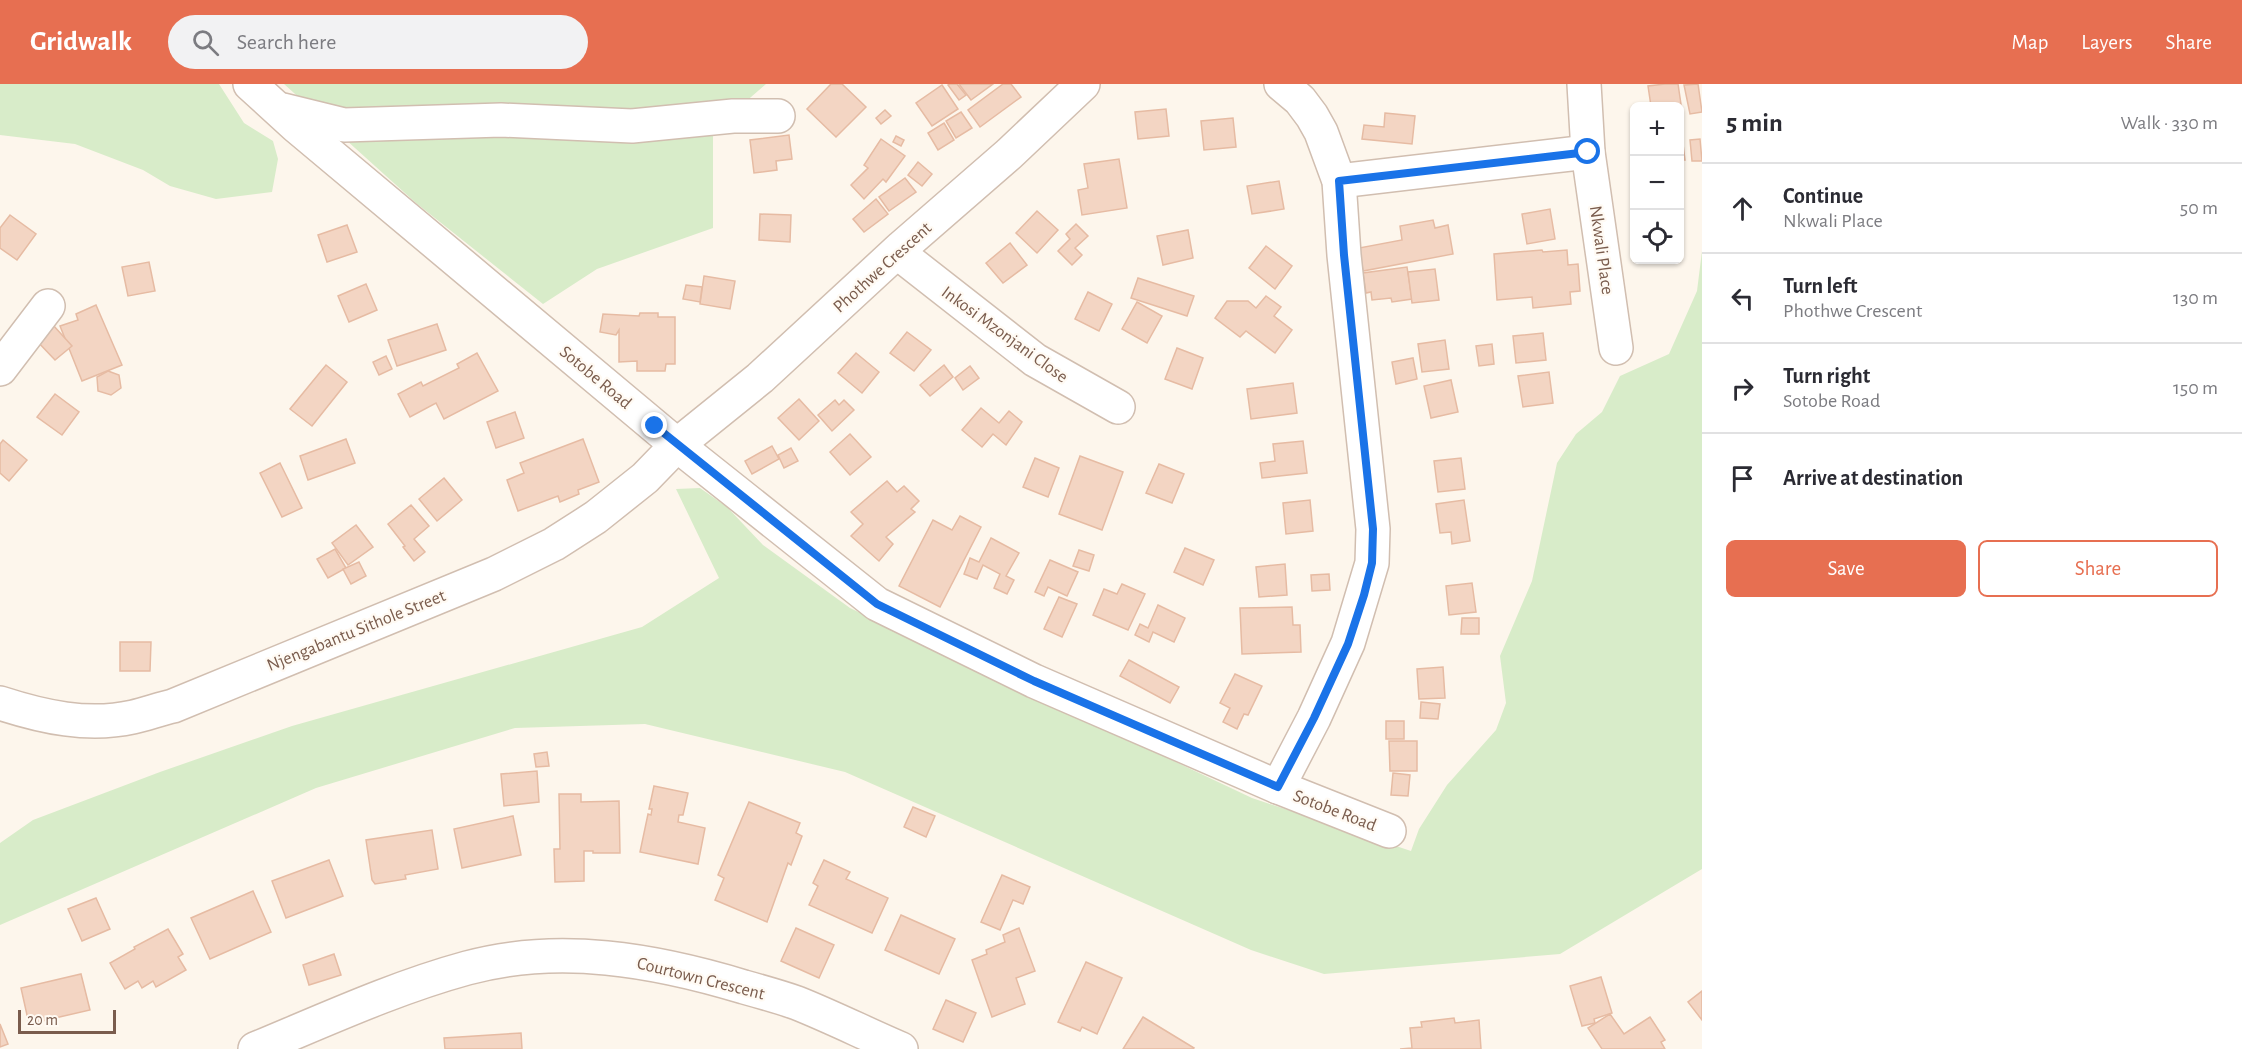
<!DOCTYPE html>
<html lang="en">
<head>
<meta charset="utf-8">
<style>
  :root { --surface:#fff; --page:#f2f2f3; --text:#2b2b33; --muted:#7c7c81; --line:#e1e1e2; --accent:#e76f51 }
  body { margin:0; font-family:"Alegreya Sans",sans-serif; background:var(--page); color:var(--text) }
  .controls { position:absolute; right:18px; top:18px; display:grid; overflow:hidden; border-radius:9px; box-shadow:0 2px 4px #0004 }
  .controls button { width:54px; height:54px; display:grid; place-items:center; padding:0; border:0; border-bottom:2px solid var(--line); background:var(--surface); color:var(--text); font:30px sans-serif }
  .scale { position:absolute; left:18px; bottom:15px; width:98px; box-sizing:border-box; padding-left:6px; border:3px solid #7a5c4d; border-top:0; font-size:16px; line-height:21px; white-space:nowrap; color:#7a5c4d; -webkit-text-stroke:4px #fffaf3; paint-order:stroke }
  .stop { position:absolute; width:18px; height:18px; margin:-14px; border:4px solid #1a73e8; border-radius:50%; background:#fff }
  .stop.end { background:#1a73e8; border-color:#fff; box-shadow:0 2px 6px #0008 }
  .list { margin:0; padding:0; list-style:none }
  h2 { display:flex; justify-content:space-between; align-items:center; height:78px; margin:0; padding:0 24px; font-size:26px }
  h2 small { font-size:20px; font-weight:400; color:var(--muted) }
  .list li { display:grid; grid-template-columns:39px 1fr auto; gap:18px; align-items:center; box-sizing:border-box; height:90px; padding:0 24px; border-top:2px solid var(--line) }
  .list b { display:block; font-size:22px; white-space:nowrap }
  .list p { margin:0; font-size:20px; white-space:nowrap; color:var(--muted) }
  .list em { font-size:20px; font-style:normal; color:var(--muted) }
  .actions { display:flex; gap:12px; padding:18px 24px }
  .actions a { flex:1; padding:14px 0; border:2px solid var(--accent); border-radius:9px; text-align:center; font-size:21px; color:var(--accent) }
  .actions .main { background:var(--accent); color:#fff }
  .icon { flex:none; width:33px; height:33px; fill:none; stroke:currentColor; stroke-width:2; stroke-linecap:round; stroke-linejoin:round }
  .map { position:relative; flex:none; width:1702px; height:965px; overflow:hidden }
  header { display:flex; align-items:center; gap:36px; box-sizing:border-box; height:84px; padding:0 30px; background:var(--accent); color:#fff }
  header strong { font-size:28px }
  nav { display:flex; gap:33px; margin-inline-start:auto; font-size:21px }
  .search { width:420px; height:54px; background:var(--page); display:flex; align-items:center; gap:15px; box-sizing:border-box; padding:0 21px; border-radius:33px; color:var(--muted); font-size:22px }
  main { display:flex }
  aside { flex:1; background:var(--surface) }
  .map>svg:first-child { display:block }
  .green { fill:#d8ecc9 }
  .building { fill:#f3d5c3; stroke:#e6bba3; stroke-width:1.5 }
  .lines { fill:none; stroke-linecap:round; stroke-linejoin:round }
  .minor-casing { stroke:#d1beb0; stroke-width:36 }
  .minor { stroke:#fff; stroke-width:33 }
  .route { stroke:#1a73e8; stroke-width:8 }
  .labels { text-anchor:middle; stroke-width:4.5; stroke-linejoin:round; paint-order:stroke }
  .street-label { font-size:18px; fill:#7a5c4d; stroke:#fffaf3 }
</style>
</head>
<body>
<header>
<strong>Gridwalk</strong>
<div class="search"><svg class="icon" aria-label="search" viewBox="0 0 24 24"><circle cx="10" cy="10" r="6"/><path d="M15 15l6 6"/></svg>Search here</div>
<nav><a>Map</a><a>Layers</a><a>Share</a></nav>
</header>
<main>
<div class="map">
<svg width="1702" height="965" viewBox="0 0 1702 965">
  <rect width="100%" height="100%" fill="#fdf6ec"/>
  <g class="green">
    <polygon points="0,0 219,0 244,39 273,57 278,75 272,108 216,115 170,102 143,86 75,60 0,51"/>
    <polygon points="284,0 766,0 713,46 713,144 597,185 543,220 416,119"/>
    <polygon points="1702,167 1702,785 1560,870 1324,890 1251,866 845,688 645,640 515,644 316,704 0,841 0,759 33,736 160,688 292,642 642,543 719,494 676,405 700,404 727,423 763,461 850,524 1252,714 1411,767 1419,745 1447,701 1496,646 1506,619 1500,572 1532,497 1557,379 1576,350 1602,328 1620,292 1669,270 1697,207"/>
  </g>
  <g class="building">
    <polygon points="831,0 842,0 866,23 836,53 807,25"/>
    <polygon points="950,0 957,0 966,11 959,16 948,1"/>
    <polygon points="959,0 993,0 971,16"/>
    <polygon points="1003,0 1011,0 1021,13 980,43 968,26"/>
    <polygon points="1665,0 1678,0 1682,27 1680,28 1680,22 1651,22 1648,2"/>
    <polygon points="1698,0 1702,28 1690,30 1684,1"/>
    <polygon points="942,1 958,25 932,42 916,19"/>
    <polygon points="1166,25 1169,52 1138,55 1135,28"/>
    <polygon points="885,26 891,32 881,40 876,34"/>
    <polygon points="961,28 972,44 956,54 946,37"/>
    <polygon points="1385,29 1415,32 1412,60 1362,55 1364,41 1384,43"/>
    <polygon points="1233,34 1236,63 1204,66 1201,37"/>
    <polygon points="944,39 954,56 938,66 928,49"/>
    <polygon points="1681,44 1685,76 1680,76 1680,45"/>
    <polygon points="789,51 792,75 776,77 777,86 754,89 750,56"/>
    <polygon points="896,52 904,56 901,62 893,58"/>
    <polygon points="881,55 905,72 886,98 883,95 864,115 851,101 868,84 864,81"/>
    <polygon points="1700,55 1702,77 1692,77 1690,56"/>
    <polygon points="1119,75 1127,124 1082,131 1078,106 1088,104 1084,80"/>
    <polygon points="918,78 932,90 922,102 908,91"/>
    <polygon points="905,94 916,108 889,127 879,113"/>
    <polygon points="1279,97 1284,125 1252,130 1247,102"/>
    <polygon points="1680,113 1681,113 1682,134 1680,134"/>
    <polygon points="876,115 888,130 864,148 853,135"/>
    <polygon points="1550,125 1555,155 1527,160 1522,130"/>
    <polygon points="1037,127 1058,146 1037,169 1016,149"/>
    <polygon points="760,130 791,131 790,158 759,156"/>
    <polygon points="10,131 36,150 17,176 0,164 0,144"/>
    <polygon points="1433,136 1435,144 1448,141 1453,170 1363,187 1359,164 1402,156 1400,142"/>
    <polygon points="1076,140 1088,152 1075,164 1082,171 1072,181 1058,167 1070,155 1066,150"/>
    <polygon points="347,141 357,168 327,178 318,151"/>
    <polygon points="1188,146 1193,174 1163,181 1157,152"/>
    <polygon points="1010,159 1027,181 1003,199 986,179"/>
    <polygon points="1266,162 1292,182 1275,205 1249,184"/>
    <polygon points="1542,166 1543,168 1567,166 1568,181 1578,180 1580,207 1570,208 1571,220 1533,224 1532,213 1497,216 1494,170"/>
    <polygon points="149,178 155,207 128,212 122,183"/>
    <polygon points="1407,183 1412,215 1392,218 1391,214 1372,216 1371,208 1366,209 1363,189"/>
    <polygon points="1435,185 1439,216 1412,219 1408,188"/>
    <polygon points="704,192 735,197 730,225 700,220"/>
    <polygon points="1138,194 1194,212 1187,232 1131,214"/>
    <polygon points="366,200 377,226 349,238 338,212"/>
    <polygon points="686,201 702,203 700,218 683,215"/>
    <polygon points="1088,208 1112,220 1099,247 1075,235"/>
    <polygon points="1266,212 1281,223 1274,232 1292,246 1275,269 1246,247 1240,253 1215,234 1227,217 1248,217 1256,224"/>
    <polygon points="1137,218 1162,232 1147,259 1122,245"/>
    <polygon points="96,221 122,281 82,297 60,242 78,236 76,230"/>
    <polygon points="640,229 658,229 658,233 675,233 675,280 666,280 665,287 637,287 637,277 619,278 619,246 616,251 600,248 603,230 639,232"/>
    <polygon points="437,240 446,266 397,282 388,256"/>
    <polygon points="53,241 72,262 55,276 36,256"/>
    <polygon points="907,248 931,266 914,287 890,269"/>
    <polygon points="1543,249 1546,276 1516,279 1513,252"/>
    <polygon points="1445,256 1449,285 1422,288 1418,260"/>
    <polygon points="1492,260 1494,280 1479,282 1476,262"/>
    <polygon points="1177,264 1203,274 1192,305 1165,295"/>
    <polygon points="477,269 498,307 444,335 436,319 410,333 398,310 421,298 423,302 459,284 457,280"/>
    <polygon points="856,269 879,288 862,309 838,289"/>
    <polygon points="386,272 392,285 379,291 373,278"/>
    <polygon points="1413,274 1417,295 1396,300 1392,278"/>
    <polygon points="326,281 347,298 312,342 290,325"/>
    <polygon points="944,281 953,293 930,312 920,301"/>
    <polygon points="970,282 979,294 963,306 955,294"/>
    <polygon points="108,287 119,291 121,304 111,311 98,307 97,293"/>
    <polygon points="1549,288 1553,319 1523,323 1518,292"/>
    <polygon points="1451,296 1458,328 1431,334 1424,302"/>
    <polygon points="1293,299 1297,329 1251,335 1247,305"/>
    <polygon points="55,310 79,328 62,351 37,333"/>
    <polygon points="799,315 819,337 799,356 778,334"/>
    <polygon points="835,316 839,321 844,316 854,326 832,347 818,331"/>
    <polygon points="981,324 999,339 1009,327 1022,338 1006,361 993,350 982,363 962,346"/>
    <polygon points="515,328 524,354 496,364 487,338"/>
    <polygon points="850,350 871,373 850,391 830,368"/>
    <polygon points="346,355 355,379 308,396 300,372"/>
    <polygon points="583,355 599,398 578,406 579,410 560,418 558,412 518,427 507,396 524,389 520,379"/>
    <polygon points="3,356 27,376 9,397 0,389 0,360"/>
    <polygon points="1303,357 1307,389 1262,394 1260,379 1275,377 1273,360"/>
    <polygon points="772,362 779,375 752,390 745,377"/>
    <polygon points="791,364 798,377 784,384 778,371"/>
    <polygon points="1080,372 1123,388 1102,446 1059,430"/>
    <polygon points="1035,374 1059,384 1048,413 1023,403"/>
    <polygon points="1461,374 1465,405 1438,408 1434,377"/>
    <polygon points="280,379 302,424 282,433 260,389"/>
    <polygon points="1159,380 1184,390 1172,419 1146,409"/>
    <polygon points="444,394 462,416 437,437 419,415"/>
    <polygon points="887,397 897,408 904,402 919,417 911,425 915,428 886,453 893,460 879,477 851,452 863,440 851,428"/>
    <polygon points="1310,416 1313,447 1286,450 1283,419"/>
    <polygon points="1464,416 1470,457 1452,460 1451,448 1440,449 1436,420"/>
    <polygon points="411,421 429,442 414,455 425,468 414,477 403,463 405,462 388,440"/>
    <polygon points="960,432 981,443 940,523 899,502 933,436 952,446"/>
    <polygon points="356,441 373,463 348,481 332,459"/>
    <polygon points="991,454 1019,469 1006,492 1014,496 1007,510 994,504 1000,490 983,481 977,495 964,490 970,474 979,478"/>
    <polygon points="1185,464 1214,476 1203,501 1174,488"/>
    <polygon points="335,465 346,484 328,494 317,475"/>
    <polygon points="1079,466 1094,471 1089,487 1073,482"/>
    <polygon points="1050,476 1078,488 1067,512 1048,503 1044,512 1035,508"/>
    <polygon points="359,478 366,492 351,500 343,485"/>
    <polygon points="1285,480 1287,511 1259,513 1256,483"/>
    <polygon points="1329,490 1330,506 1312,507 1311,491"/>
    <polygon points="1472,499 1476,528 1449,531 1446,502"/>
    <polygon points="1122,500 1145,510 1128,546 1093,531 1104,505 1117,510"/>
    <polygon points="1059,513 1077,520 1062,553 1044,545"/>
    <polygon points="1158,521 1185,534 1174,558 1153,548 1149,558 1135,551 1140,540 1148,544"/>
    <polygon points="1292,523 1293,541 1300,541 1301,568 1242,570 1240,524"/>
    <polygon points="1462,534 1479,534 1479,550 1461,550"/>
    <polygon points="120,558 151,558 150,587 120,587"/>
    <polygon points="1129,576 1179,603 1170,619 1120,592"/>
    <polygon points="1443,583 1445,614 1419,615 1417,585"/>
    <polygon points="1235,590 1262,602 1248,631 1244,630 1237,645 1223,638 1230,624 1220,619"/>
    <polygon points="1421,618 1440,620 1438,635 1420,634"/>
    <rect x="1386" y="637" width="18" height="18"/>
    <polygon points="1389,657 1417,657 1417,687 1390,687"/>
    <polygon points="547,668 549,682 536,683 534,670"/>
    <polygon points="537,687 539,718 504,722 501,690"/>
    <polygon points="1393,689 1410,691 1408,712 1391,711"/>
    <polygon points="654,702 688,709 683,731 679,731 678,738 705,744 698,780 640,768 648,730 651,731 652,725 649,725"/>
    <polygon points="559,710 581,710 581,718 619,717 620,769 593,769 593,767 584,767 584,797 555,798 554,765 560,765"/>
    <polygon points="749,718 800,739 796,749 802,752 791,781 788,779 767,838 715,816 724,794 718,791"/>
    <polygon points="913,723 935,732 926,753 904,743"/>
    <polygon points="513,732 521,771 462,784 454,745"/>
    <polygon points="432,746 438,785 405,791 406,795 375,800 372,796 366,756"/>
    <polygon points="329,776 343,812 286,834 272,797"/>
    <polygon points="824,776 850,788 846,795 888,814 872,849 809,821 818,802 813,799"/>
    <polygon points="1002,791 1030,803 1023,820 1013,816 1000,846 981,838"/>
    <polygon points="253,807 271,848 210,875 191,834"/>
    <polygon points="96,814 110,845 82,857 68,825"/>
    <polygon points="901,831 955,855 939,890 885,866"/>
    <polygon points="796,844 834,861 819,894 781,877"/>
    <polygon points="1019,844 1035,887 1016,894 1025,920 992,933 972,876 987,870 986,866 1005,858 1003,851"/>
    <polygon points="168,845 183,870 178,873 186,886 156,903 153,897 142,904 138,897 125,905 110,879 135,865 134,863"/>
    <polygon points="334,870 341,891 309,901 303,881"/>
    <polygon points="1086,878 1122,894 1097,950 1082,943 1080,947 1058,938"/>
    <polygon points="81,890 90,926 29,940 21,904"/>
    <polygon points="1601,893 1612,929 1594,935 1595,939 1582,942 1570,902"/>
    <polygon points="1702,907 1702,936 1688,918"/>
    <polygon points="946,916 976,929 963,958 933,945"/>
    <polygon points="1610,930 1624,950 1650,933 1665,956 1661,958 1665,965 1602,965 1588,944"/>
    <polygon points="1143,933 1194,964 1193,965 1123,965"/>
    <polygon points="1454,934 1455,939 1479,936 1481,965 1400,965 1412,964 1410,944 1422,943 1421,938"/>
    <polygon points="0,940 8,960 0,963"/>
    <polygon points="521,949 522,965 445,965 444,954"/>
  </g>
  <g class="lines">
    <defs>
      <g id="minor">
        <polyline points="250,0 296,42 677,361 877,520 1034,597 1278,703 1389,747"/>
        <polyline points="1584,0 1588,68 1616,264"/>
        <polyline points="283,26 344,41 501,36 632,42 733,32 778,32"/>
        <polyline points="1339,97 1588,68"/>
        <polyline points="897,168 1035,276 1118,323"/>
        <polyline points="0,285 48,222"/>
        <path d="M0,619c43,14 88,24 133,14 13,-3 27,-8 40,-11l321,-132 60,-30 42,-27 49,-39 32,-33 83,-67 142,-131 107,-93 74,-70"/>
        <polyline points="1278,703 1314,634 1348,559 1372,479 1373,445 1344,171 1339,97 1321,48 1312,32 1300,16 1281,0"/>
        <path d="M255,965c70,-29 139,-61 212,-81 92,-25 188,-8 277,19 18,5 36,10 53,16 35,14 69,31 104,46"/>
      </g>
    </defs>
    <use href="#minor" class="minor-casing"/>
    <use href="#minor" class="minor"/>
  </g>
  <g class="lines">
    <polyline class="route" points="655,342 877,520 1034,597 1278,703 1314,634 1348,560 1364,511 1372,479 1373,445 1344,171 1339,97 1588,68"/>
  </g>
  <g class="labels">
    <g class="street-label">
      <text transform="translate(1602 166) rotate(82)" y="6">Nkwali Place</text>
      <text transform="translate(882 183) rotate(-42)" y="6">Phothwe Crescent</text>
      <text transform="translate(1005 250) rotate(36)" y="6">Inkosi Mzonjani Close</text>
      <text transform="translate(596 293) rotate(40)" y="6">Sotobe Road</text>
      <text transform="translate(356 546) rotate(-22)" y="6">Njengabantu Sithole Street</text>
      <text transform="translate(1335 726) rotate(21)" y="6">Sotobe Road</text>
      <text transform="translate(701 894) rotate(14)" y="6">Courtown Crescent</text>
    </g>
  </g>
</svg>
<div class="controls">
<button>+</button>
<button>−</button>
<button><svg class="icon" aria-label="locate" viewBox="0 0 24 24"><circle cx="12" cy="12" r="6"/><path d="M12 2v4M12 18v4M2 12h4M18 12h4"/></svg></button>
</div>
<div class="scale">20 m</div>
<div class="stop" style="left:1588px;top:68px"></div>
<div class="stop end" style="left:655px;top:342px"></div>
</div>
<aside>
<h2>5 min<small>Walk · 330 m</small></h2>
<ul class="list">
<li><svg class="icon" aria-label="ahead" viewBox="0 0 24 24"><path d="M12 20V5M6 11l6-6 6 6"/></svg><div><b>Continue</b><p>Nkwali Place</p></div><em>50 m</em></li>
<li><svg class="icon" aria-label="left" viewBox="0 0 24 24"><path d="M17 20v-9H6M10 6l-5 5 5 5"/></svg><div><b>Turn left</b><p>Phothwe Crescent</p></div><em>130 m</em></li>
<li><svg class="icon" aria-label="right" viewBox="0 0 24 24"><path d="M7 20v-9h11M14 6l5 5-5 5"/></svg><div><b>Turn right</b><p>Sotobe Road</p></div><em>150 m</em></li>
<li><svg class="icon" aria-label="arrive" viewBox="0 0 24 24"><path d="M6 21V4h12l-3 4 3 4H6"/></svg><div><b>Arrive at destination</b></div></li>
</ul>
<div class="actions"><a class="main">Save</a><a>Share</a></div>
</aside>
</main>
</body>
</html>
